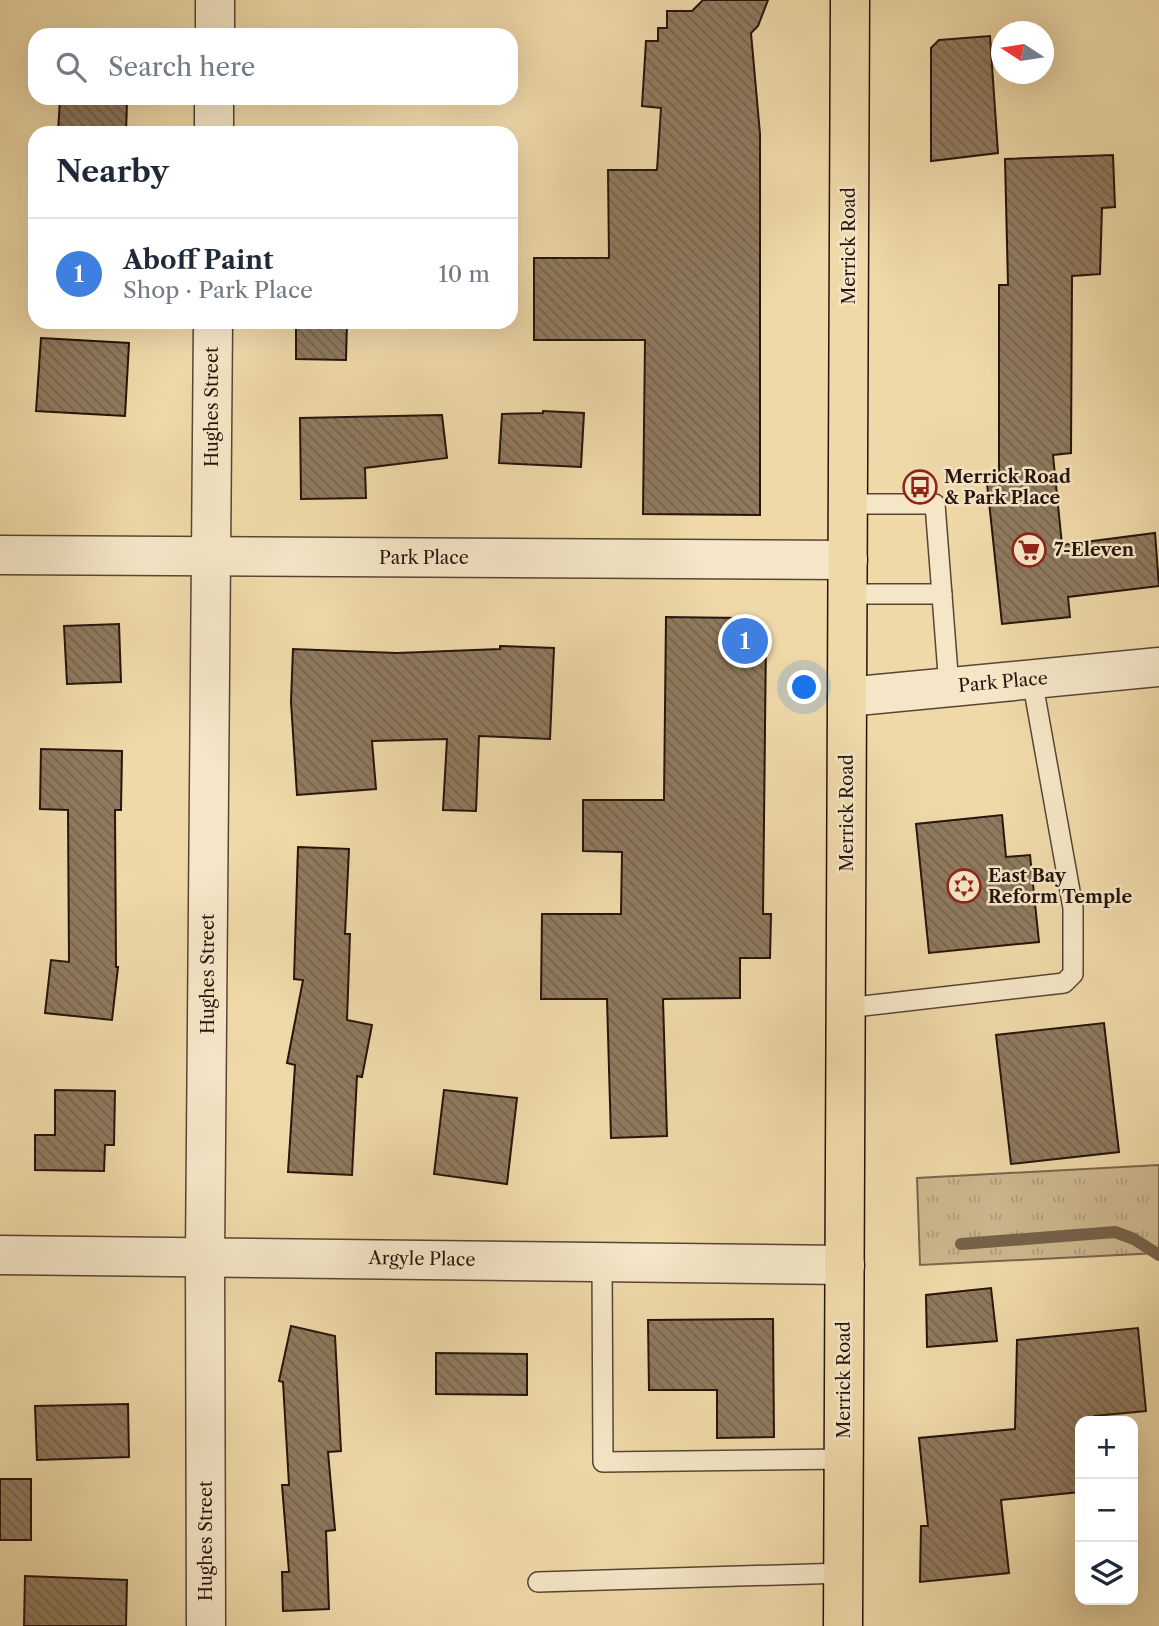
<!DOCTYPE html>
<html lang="en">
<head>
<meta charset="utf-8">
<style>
  :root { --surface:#fff; --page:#f6f6f7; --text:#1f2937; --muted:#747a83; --line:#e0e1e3; --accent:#111827 }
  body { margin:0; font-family:"Libre Caslon Text",serif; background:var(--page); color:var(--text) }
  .controls { position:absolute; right:21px; bottom:21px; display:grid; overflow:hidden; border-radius:14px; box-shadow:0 7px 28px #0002 }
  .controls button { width:63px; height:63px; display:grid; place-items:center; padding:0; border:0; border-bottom:2px solid var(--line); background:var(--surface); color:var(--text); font:35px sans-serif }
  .compass { position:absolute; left:991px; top:21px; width:63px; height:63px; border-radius:50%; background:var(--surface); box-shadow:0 7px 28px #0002; rotate:282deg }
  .you { position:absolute; left:805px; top:688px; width:24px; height:24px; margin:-18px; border:5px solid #fff; border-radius:50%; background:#1a73e8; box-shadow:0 0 0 10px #1a73e833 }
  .badge { display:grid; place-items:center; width:46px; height:46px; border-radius:50%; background:var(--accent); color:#fff; font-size:23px; font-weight:700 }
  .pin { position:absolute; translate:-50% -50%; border:4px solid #fff; box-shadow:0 2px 7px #0006 }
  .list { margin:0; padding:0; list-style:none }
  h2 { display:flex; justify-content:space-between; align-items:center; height:91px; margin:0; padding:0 28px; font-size:30px }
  h2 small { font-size:23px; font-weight:400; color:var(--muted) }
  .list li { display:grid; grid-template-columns:46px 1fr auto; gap:21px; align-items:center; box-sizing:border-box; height:112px; padding:0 28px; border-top:2px solid var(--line) }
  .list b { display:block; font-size:26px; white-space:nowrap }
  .list p { margin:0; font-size:23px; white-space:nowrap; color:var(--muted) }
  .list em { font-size:23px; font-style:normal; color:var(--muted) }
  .icon { flex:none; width:38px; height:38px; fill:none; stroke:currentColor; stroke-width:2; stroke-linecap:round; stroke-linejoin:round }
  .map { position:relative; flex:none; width:1159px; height:1626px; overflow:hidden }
  .search { position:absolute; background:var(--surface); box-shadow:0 7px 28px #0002; left:28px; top:28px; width:490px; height:77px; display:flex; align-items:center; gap:18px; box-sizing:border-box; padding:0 24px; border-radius:21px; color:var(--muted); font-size:26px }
  .panel { position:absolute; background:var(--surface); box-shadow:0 7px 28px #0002; left:28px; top:126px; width:490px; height:203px; border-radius:21px }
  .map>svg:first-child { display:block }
  .grass { fill:url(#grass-tufts); stroke:#7a664d; stroke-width:2 }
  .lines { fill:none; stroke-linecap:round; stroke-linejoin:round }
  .stream { stroke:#76624a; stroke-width:12 }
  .building { fill:url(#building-back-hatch); stroke:#27140c; stroke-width:2 }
  .service-casing { stroke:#594533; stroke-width:22 }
  .minor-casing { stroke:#594533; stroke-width:41 }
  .primary-casing { stroke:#27140c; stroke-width:41 }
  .service { stroke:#f5e6c7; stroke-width:19 }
  .minor { stroke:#f5e6c7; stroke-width:38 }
  .primary { stroke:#efd9a9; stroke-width:38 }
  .labels { text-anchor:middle; stroke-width:5; stroke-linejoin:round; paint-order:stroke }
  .street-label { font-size:18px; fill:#27140c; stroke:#f5e6c7 }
  .poi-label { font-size:18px; font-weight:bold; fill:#27140c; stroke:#f5e6c7; text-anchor:start }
</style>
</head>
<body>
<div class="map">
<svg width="1159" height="1626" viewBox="0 0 1159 1626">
  <defs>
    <pattern id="grass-tufts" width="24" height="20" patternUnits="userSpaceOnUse" patternTransform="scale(1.75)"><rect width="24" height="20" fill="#cdb88e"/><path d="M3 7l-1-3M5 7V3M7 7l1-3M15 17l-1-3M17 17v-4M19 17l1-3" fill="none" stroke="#b09d79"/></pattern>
    <pattern id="building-back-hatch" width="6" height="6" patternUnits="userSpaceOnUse" patternTransform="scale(1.75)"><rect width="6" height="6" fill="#8f7a5e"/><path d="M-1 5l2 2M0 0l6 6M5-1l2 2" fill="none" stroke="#75634c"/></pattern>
  </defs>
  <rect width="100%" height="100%" fill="#efd9a9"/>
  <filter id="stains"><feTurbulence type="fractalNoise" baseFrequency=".00286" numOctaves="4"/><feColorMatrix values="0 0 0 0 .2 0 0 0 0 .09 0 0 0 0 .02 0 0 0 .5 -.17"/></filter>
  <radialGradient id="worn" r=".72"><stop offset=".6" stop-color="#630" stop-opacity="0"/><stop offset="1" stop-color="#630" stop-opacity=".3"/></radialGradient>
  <polygon class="grass" points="1159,1165 1159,1253 920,1265 917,1178"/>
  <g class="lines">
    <polyline class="stream" points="961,1244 1115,1232 1134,1239 1159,1255"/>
  </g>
  <g class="building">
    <polygon points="703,0 768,0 758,26 751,33 760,134 760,515 643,514 645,340 534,340 534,258 609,258 608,170 657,170 661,108 642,106 646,41 658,41 658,28 667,28 667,11 692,11"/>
    <polygon points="990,36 998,153 931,161 931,48 939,40"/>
    <polygon points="60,98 127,101 126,133 58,133"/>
    <polygon points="1113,155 1115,207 1102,208 1100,274 1072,276 1071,453 1053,455 1062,545 1155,533 1159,586 1068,597 1070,617 1002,624 987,483 999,481 999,285 1008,285 1005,159"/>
    <polygon points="296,322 347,322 346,360 296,359"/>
    <polygon points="41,338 129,343 125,416 36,411"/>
    <polygon points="543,411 584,413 581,467 499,463 502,414 543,413"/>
    <polygon points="442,415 447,458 365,468 366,498 301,499 300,418"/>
    <polygon points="666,617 742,618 758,622 763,628 766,636 763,914 771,914 770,958 740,958 740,998 663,999 667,1136 611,1138 607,999 541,999 542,914 621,914 622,852 583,851 583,800 664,800"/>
    <polygon points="119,624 121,682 67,684 64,626"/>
    <polygon points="500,646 554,648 550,739 479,736 476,811 443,810 447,739 372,741 376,789 297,795 291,702 293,649 397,653 500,649"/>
    <polygon points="41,749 122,751 121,810 115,810 116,967 118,967 112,1020 45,1013 51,960 69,962 68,810 40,809"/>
    <polygon points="1002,815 1006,857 1030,855 1039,942 929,953 916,824"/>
    <polygon points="298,847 349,849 345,934 350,934 347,1020 372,1025 362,1077 357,1076 352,1175 288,1172 295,1065 287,1063 303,980 294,979"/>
    <polygon points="1104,1023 1119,1152 1011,1164 996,1035"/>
    <polygon points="55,1090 115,1091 114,1145 105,1145 104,1171 35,1170 35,1135 55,1135"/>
    <polygon points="444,1090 517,1098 507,1184 434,1174"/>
    <polygon points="991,1288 997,1341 927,1347 926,1295"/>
    <polygon points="773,1319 774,1437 717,1438 717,1390 649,1390 648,1320"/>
    <polygon points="291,1326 335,1336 341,1451 328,1452 335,1530 326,1531 329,1609 283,1611 282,1572 289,1572 282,1485 289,1485 283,1382 279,1381"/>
    <polygon points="1138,1328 1146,1411 1094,1416 1094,1421 1080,1421 1080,1492 1001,1500 1009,1573 920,1582 921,1526 928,1526 919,1438 1015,1429 1017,1340"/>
    <polygon points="436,1353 527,1354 527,1395 436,1394"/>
    <polygon points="128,1404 129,1457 37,1460 35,1406"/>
    <rect x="0" y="1479" width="31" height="61"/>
    <polygon points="25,1576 127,1580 126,1626 24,1626"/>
  </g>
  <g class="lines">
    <defs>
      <g id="service">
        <polyline points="848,504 935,504 949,687"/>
        <polyline points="848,594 942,594"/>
        <polyline points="846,1008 1064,983 1073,974 1073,908 1032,679"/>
        <polyline points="602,1261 603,1462 844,1459"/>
        <polyline points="538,1582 844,1573"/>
      </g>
      <g id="minor">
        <polyline points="215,35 215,0"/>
        <polyline points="214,133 214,98"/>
        <polyline points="0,555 848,560"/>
        <polyline points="847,697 1159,667"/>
        <polyline points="0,1255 845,1265"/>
        <polyline points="206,1626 205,1256 213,322"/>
      </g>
      <polyline id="primary" points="843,1626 850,0"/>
    </defs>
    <use href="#service" class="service-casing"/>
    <use href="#minor" class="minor-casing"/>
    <use href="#primary" class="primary-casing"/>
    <use href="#service" class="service"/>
    <use href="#minor" class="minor"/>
    <use href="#primary" class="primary"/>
  </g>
  <defs>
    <symbol id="bus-ring" viewBox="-11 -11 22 22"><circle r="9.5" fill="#f5e6c7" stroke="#8f2418" stroke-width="1.5"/><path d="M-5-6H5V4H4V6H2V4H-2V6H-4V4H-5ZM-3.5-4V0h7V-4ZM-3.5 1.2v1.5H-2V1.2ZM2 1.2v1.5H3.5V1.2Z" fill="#8f2418"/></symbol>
    <symbol id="supermarket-ring" viewBox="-11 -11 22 22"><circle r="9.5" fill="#f5e6c7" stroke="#8f2418" stroke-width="1.5"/><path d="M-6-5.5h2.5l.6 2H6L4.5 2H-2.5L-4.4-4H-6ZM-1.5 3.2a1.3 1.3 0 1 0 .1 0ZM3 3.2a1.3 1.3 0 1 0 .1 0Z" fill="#8f2418"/></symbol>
    <symbol id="synagogue-ring" viewBox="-11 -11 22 22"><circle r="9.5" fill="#f5e6c7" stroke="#8f2418" stroke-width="1.5"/><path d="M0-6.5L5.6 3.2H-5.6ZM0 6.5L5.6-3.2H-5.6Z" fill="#8f2418"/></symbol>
  </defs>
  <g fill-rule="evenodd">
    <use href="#bus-ring" x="901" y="468" width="38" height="38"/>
    <use href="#supermarket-ring" x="1010" y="531" width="38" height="38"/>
    <use href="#synagogue-ring" x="945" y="867" width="38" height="38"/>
  </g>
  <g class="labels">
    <g class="street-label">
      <text transform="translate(849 246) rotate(-90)" y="6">Merrick Road</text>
      <text transform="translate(212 407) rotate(-90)" y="6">Hughes Street</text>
      <text x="424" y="564">Park Place</text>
      <text transform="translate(1003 682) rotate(-5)" y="6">Park Place</text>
      <text transform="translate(847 813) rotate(-90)" y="6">Merrick Road</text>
      <text transform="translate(208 974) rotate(-90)" y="6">Hughes Street</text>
      <text transform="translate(422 1259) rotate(1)" y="6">Argyle Place</text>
      <text transform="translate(844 1380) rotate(-90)" y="6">Merrick Road</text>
      <text transform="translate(206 1541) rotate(-90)" y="6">Hughes Street</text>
    </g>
    <g class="poi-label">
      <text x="944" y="483">Merrick Road<tspan x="944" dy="21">&amp; Park Place</tspan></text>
      <text x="1054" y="556">7-Eleven</text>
      <text x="988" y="882">East Bay<tspan x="988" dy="21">Reform Temple</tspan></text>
    </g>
  </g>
  <rect width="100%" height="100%" filter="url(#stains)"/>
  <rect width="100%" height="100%" fill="url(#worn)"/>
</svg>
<div class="controls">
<button>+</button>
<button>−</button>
<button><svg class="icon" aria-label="layers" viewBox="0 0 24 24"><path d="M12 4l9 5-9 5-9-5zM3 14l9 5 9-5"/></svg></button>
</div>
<svg class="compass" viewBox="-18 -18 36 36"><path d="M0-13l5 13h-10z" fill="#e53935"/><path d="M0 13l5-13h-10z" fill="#747a83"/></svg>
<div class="you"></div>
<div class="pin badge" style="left:745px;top:641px;background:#3f7fe0">1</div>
<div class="search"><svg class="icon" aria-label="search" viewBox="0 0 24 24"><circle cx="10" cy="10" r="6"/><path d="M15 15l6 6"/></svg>Search here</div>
<section class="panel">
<h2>Nearby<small></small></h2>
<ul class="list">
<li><span class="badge" style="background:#3f7fe0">1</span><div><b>Aboff Paint</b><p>Shop · Park Place</p></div><em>10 m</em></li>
</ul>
</section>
</div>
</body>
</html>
